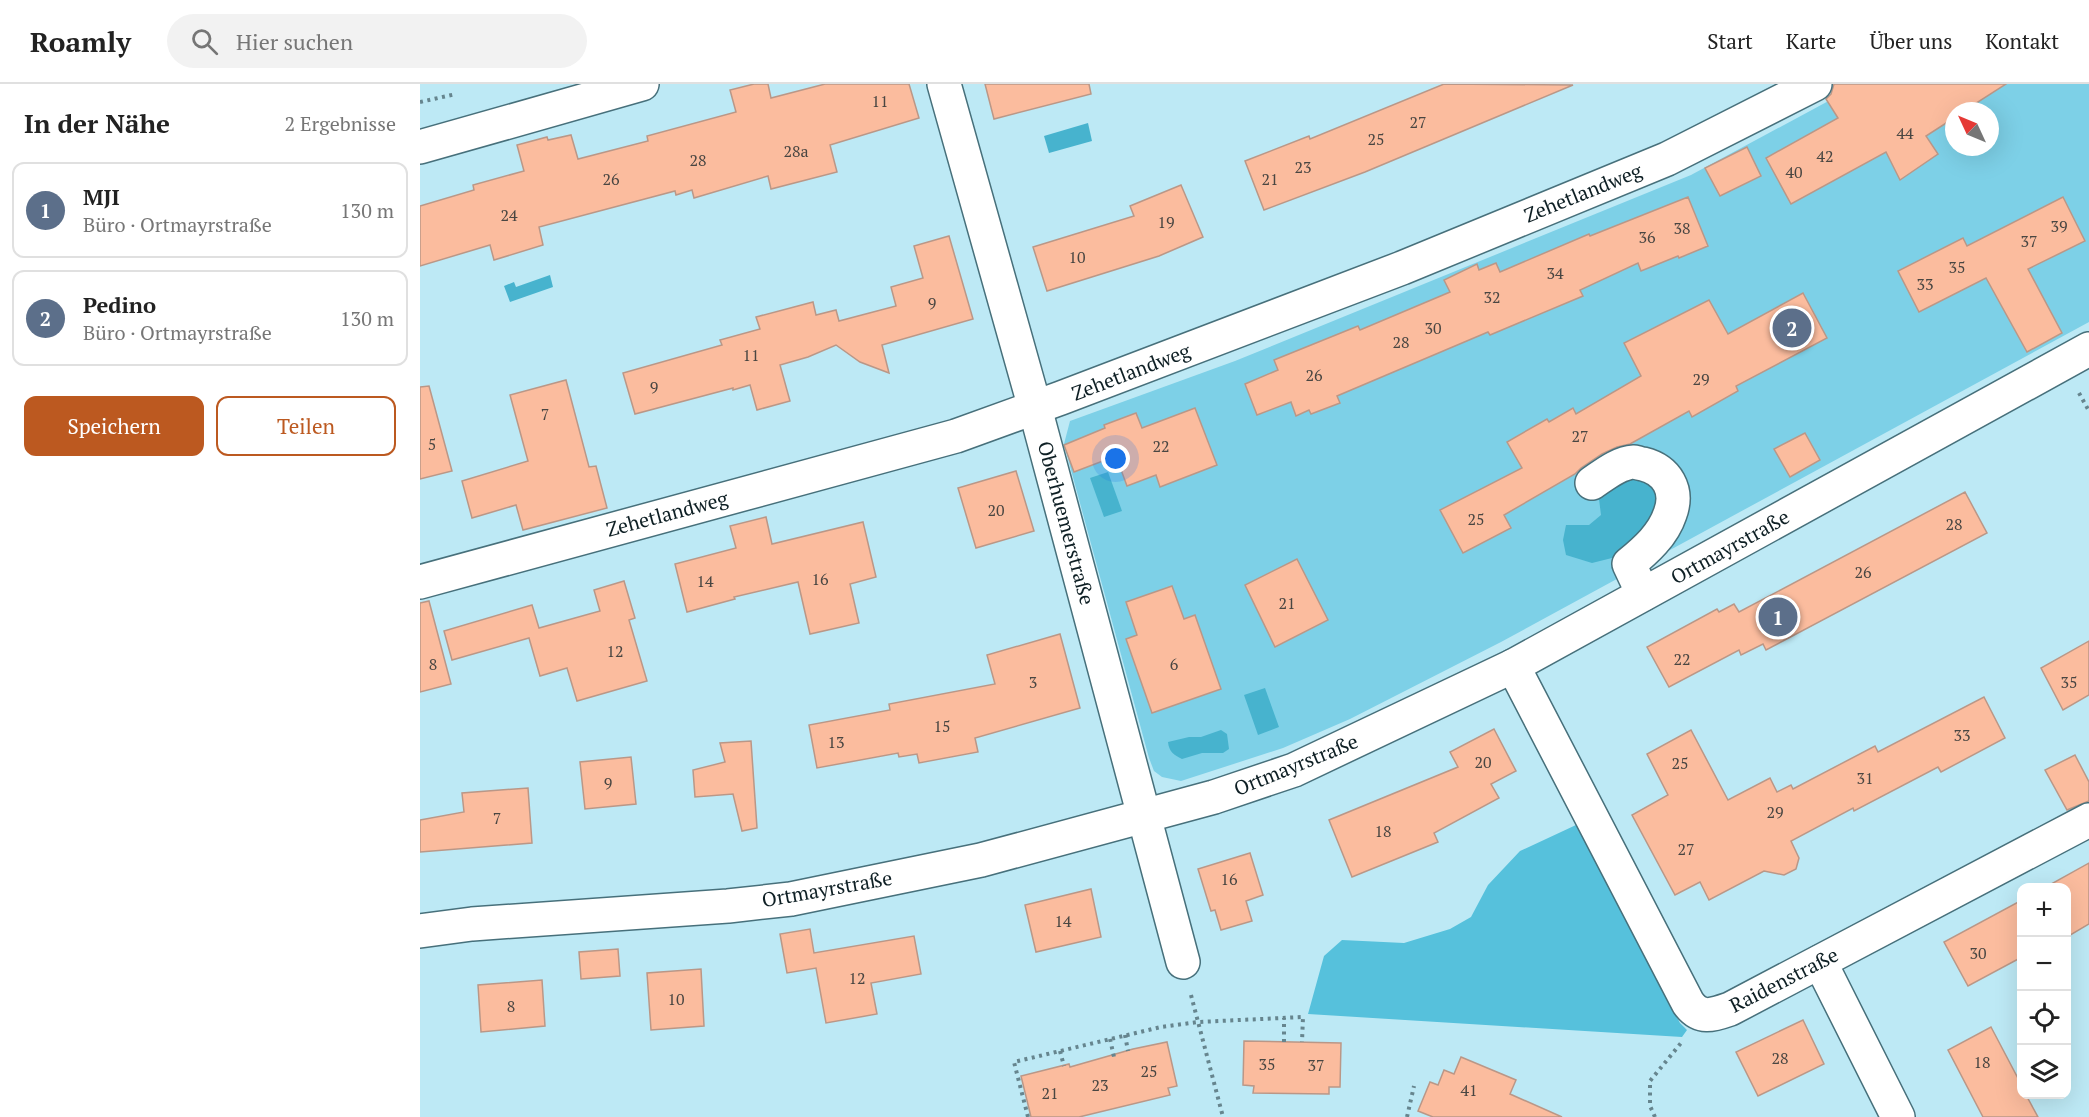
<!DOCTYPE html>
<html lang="de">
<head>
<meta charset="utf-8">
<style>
  :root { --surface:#fff; --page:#f2f2f2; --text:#222; --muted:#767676; --line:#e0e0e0; --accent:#bc5920 }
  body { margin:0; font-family:"PT Serif",serif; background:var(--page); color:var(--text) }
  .controls { position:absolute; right:18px; bottom:18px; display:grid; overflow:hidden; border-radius:12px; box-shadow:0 6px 24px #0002 }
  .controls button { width:54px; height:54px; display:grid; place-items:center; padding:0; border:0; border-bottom:2px solid var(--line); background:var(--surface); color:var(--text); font:30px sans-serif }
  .compass { position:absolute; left:1525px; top:18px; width:54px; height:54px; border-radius:50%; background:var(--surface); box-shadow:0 6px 24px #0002; rotate:314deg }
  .you { position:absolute; left:696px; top:375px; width:21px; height:21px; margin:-15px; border:4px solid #fff; border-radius:50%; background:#1a73e8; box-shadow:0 0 0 9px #1a73e833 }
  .badge { display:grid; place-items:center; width:39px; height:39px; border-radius:50%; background:var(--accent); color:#fff; font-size:20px; font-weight:700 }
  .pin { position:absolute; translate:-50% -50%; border:3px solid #fff; box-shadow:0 2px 6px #0006 }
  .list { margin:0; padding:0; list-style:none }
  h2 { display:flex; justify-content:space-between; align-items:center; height:78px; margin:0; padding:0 24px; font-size:26px }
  h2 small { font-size:20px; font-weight:400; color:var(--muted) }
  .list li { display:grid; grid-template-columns:39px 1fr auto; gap:18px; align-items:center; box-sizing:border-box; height:96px; margin:0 12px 12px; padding:0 12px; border:2px solid var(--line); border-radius:12px }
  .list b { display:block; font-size:22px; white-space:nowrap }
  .list p { margin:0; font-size:20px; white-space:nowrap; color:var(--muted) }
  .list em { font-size:20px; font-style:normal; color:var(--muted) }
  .actions { display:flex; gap:12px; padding:18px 24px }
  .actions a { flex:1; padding:14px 0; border:2px solid var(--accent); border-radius:12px; text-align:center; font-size:21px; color:var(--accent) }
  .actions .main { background:var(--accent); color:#fff }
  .icon { flex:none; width:33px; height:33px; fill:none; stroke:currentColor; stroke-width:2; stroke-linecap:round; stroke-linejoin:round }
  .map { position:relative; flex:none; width:1669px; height:1033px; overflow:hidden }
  header { display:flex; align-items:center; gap:36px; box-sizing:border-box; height:84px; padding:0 30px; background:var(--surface); border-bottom:2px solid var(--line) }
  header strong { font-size:28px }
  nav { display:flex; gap:33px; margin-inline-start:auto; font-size:21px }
  .search { width:420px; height:54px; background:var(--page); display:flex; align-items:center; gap:15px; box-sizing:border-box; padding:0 21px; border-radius:33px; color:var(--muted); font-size:22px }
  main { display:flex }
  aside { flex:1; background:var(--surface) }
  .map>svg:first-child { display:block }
  .green { fill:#7dd0e7; fill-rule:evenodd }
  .forest { fill:#56c1dc }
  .water { fill:#47b3ce }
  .building { fill:#fbbc9e; stroke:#ba9787; stroke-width:1.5 }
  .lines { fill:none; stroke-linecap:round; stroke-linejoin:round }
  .minor-casing { stroke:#47707b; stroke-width:36 }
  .path { stroke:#66858e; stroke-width:4; stroke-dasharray:3 4.5; stroke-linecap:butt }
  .minor { stroke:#fff; stroke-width:33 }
  .labels { text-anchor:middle; stroke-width:6; stroke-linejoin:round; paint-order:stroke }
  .number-label { font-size:16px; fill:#494642 }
  .street-label { font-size:20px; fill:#0e1f24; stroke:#fff }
</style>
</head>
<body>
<header>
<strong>Roamly</strong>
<div class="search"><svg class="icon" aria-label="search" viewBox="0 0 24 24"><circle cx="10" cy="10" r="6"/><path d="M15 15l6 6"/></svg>Hier suchen</div>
<nav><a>Start</a><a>Karte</a><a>Über uns</a><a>Kontakt</a></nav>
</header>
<main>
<aside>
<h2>In der Nähe<small>2 Ergebnisse</small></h2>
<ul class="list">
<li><span class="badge" style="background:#5c6f8a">1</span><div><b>MJI</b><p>Büro · Ortmayrstraße</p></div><em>130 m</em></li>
<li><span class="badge" style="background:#5c6f8a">2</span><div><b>Pedino</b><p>Büro · Ortmayrstraße</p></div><em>130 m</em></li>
</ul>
<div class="actions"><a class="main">Speichern</a><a>Teilen</a></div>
</aside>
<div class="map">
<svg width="1669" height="1033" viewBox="0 0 1669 1033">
  <rect width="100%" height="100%" fill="#bde9f5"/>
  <path class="green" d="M1440,0h229v238l-588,320 -151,77 -67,29 -102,33 -19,-4 -8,-6 -5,-13 -85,-314 6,-23 165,-60 456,-186zM1534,27h36v36h-36z"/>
  <polygon class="forest" points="1156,741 1260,939 1267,946 1262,953 888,930 904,872 922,856 984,859 1030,845 1051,833 1068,801 1100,767"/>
  <g class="water">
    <polygon points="668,39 672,57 629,69 624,52"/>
    <polygon points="130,191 133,203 90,218 84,202 94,198 96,203"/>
    <polygon points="688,388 702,427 684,433 670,394"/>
    <path d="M1216,393l13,1 9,16 2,16 -18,30 -26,17 -24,6 -26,-8 -3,-15 3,-15h23l12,-10 -2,-16c10,-14 21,-17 37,-22z"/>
    <polygon points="845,604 859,643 838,651 824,611"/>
    <path d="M801,646l6,4 2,15 -6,4h-21l-20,6c-8,-4 -13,-7 -14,-17l21,-5h12z"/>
  </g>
  <g class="building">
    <polygon points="334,0 348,0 351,14 405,0 489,0 499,34 410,61 417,88 351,105 348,92 274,114 272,106 256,111 255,107 119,143 123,161 74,176 70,161 0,182 0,122 54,106 53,101 104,87 97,61 127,53 128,56 151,51 158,75 228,57 227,52 316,28 310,6"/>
    <polygon points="565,0 669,0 671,10 574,35"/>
    <polygon points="1024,0 1153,1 945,88 844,126 825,77 889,52 890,55"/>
    <polygon points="1414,0 1586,0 1544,27 1534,27 1534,34 1506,52 1518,70 1480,96 1466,68 1371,120 1346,74 1418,34 1406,15 1411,10"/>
    <polygon points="1327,63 1341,92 1300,112 1285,84"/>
    <polygon points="761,101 783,153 739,172 627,207 613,163 714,132 710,122"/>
    <polygon points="1268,113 1288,162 1259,174 1258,172 1221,187 1218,179 1160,206 1163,212 1070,251 1068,248 917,312 920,319 891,330 889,326 876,332 871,318 837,331 825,300 858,286 854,276 938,242 940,246 1030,208 1024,196 1057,180 1059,186 1076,179 1080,188 1169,150 1170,152"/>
    <polygon points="1643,113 1665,157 1608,185 1642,249 1607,268 1566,194 1499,228 1478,187 1543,154 1547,162"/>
    <polygon points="529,152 553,235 462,261 469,289 440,278 416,261 388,273 360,281 370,317 337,326 330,301 313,306 313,304 215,330 203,289 302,261 300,256 340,245 336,233 393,218 396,231 416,226 419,237 476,222 471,203 503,194 494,162"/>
    <polygon points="1383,209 1407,254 1316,302 1318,307 1272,333 1269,327 1210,360 1197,363 1182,370 1161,384 1155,390 1084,431 1091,444 1043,469 1020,426 1102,384 1087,358 1127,335 1129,338 1153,324 1156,330 1221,292 1204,259 1289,216 1308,250"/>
    <polygon points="146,296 169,383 176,382 187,424 103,446 96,421 52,434 42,397 108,377 90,311"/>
    <polygon points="9,302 32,387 0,395 0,303"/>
    <polygon points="775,324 797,381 740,403 736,391 707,402 696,372 654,388 644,361 685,344 684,341 716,329 722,344"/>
    <polygon points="1385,349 1400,376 1370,393 1354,365"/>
    <polygon points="596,387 614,447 556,464 538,404"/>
    <polygon points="1545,408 1567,449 1346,566 1343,560 1321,571 1319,566 1249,603 1227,563 1297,525 1299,528 1314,520 1319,528"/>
    <polygon points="346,433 352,460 443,438 456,493 430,500 439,539 390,550 378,498 314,513 315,515 267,528 255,480 316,464 310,442"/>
    <polygon points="877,475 908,536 855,563 825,501"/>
    <polygon points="204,497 215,534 209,536 227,597 157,617 147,584 120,592 109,554 32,576 24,547 112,521 119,544 180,527 174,506"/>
    <polygon points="752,502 764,535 775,531 801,605 732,629 706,555 717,551 706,518"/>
    <polygon points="9,517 31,600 0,608 0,519"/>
    <polygon points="640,550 660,624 555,654 558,668 499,679 497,670 479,673 478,669 397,684 389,641 470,626 469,620 575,600 567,571"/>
    <polygon points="1669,557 1669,611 1643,626 1621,584"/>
    <polygon points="1564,613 1585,654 1521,688 1518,683 1434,727 1433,724 1371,757 1379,774 1376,785 1364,791 1344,787 1289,816 1280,798 1255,811 1212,731 1248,711 1227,670 1271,646 1308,716 1350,694 1357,708 1371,701 1373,705 1455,662 1458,668"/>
    <polygon points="1074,645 1096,687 1071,700 1079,714 1014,749 1018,758 932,793 909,736 1038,683 1030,668"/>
    <polygon points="331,657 337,744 322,747 313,710 275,713 273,686 305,678 300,659"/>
    <polygon points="1655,671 1669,698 1669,717 1647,726 1625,686"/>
    <polygon points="211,673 216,720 165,725 160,678"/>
    <polygon points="108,704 112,759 0,768 0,736 44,728 42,709"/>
    <polygon points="830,769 843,811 826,817 832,837 801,846 795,826 791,827 778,785"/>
    <polygon points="1669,779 1669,840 1647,853 1647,804 1624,804"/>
    <polygon points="671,805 681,853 616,868 605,821"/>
    <polygon points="1602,816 1602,873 1548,902 1524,858"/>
    <polygon points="390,845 394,869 494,852 501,890 451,899 457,930 406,939 396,884 367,889 360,850"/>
    <polygon points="198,865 200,892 161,895 159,868"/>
    <polygon points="281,885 284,942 231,946 227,889"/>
    <polygon points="122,896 125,942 61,948 58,901"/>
    <polygon points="1383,936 1404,980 1338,1012 1316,968"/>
    <polygon points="1571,943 1602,1002 1602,1011 1606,1011 1618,1033 1563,1033 1528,966"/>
    <polygon points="824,957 921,959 920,1003 909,1003 909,1010 833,1009 834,1002 823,1001"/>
    <polygon points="747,958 757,1002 748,1004 750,1011 659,1033 611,1033 601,992 649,980 650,983 713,965"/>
    <polygon points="1041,973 1096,996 1090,1010 1142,1033 1013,1033 998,1027 1010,998 1018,1001 1024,986 1034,990"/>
  </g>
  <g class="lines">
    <defs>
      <g id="minor">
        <polyline points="524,0 615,324 763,878"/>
        <polyline points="0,63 222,0"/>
        <path d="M1172,399c12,-8 26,-20 42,-21 1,0 7,2 9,2 24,6 36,26 27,50 -7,21 -24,36 -41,50l14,30"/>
        <polyline points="0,498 536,352 641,314 982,184 1247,75 1395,0"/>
        <path d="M1093,582l175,337c12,17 25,12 42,6l359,-189"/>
        <polyline points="0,847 52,840 308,822 371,815 561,776 794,713 874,686 1093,582 1669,265"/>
        <polyline points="1400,878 1478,1033"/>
      </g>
    </defs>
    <use href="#minor" class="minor-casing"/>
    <g class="path">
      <polyline points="0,18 36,10"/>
      <polyline points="1659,309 1669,327"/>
      <polyline points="771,911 803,1033"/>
      <polyline points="705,951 708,967"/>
      <polyline points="690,955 694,973"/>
      <polyline points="864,958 864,934"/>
      <polyline points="640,967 644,982"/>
      <polyline points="608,1033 594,978 741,943 778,938 883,933 882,958"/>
      <polyline points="987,1033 994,1002"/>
      <polyline points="1235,1033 1230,1022 1230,997 1261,959"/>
    </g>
    <use href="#minor" class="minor"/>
  </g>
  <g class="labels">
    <g class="number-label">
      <text x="460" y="23">11</text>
      <text x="998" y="44">27</text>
      <text x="1485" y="55">44</text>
      <text x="956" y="61">25</text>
      <text x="376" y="73">28a</text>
      <text x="1405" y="78">42</text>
      <text x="278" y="82">28</text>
      <text x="883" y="89">23</text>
      <text x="1374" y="94">40</text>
      <text x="191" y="101">26</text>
      <text x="850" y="101">21</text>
      <text x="89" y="137">24</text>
      <text x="746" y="144">19</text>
      <text x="1639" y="148">39</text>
      <text x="1262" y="150">38</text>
      <text x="1227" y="159">36</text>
      <text x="1609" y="163">37</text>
      <text x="657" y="179">10</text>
      <text x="1537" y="189">35</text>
      <text x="1135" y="195">34</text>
      <text x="1505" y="206">33</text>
      <text x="1072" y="219">32</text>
      <text x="512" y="225">9</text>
      <text x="1013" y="250">30</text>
      <text x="981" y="264">28</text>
      <text x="331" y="277">11</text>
      <text x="894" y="297">26</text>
      <text x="1281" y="301">29</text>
      <text x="234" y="309">9</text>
      <text x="125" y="336">7</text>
      <text x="1160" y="358">27</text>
      <text x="12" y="366">5</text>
      <text x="741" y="368">22</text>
      <text x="576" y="432">20</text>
      <text x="1056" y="441">25</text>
      <text x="1534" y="446">28</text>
      <text x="1443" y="494">26</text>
      <text x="400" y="501">16</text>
      <text x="285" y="503">14</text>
      <text x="867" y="525">21</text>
      <text x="195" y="573">12</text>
      <text x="1262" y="581">22</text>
      <text x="13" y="586">8</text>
      <text x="754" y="586">6</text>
      <text x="613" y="604">3</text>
      <text x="1649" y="604">35</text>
      <text x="522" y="648">15</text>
      <text x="1542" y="657">33</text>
      <text x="416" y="664">13</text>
      <text x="1063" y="684">20</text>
      <text x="1260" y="685">25</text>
      <text x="1445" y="700">31</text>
      <text x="188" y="705">9</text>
      <text x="1355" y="734">29</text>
      <text x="77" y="740">7</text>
      <text x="963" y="753">18</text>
      <text x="1266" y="771">27</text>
      <text x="809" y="801">16</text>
      <text x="643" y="843">14</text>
      <text x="1558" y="875">30</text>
      <text x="437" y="900">12</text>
      <text x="256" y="921">10</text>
      <text x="91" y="928">8</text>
      <text x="1360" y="980">28</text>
      <text x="1562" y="984">18</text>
      <text x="847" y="986">35</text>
      <text x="896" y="987">37</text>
      <text x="729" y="993">25</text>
      <text x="680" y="1007">23</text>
      <text x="1049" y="1012">41</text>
      <text x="630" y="1015">21</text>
    </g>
    <g class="street-label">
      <text transform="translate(1163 109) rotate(-22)" y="7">Zehetlandweg</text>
      <text transform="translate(711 288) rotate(-21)" y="7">Zehetlandweg</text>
      <text transform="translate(247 430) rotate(-15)" y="7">Zehetlandweg</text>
      <text transform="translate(646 439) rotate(75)" y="7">Oberhuemerstraße</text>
      <text transform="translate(1310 463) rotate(-29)" y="7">Ortmayrstraße</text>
      <text transform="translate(876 681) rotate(-22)" y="7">Ortmayrstraße</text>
      <text transform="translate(407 805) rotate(-10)" y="7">Ortmayrstraße</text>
      <text transform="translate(1364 896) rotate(-27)" y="7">Raidenstraße</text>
    </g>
  </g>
</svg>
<div class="controls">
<button>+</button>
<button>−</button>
<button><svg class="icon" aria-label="locate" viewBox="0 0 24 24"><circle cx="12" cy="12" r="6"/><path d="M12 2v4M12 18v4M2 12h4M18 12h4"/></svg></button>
<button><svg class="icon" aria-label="layers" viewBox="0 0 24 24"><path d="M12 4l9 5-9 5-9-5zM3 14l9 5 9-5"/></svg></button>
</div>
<svg class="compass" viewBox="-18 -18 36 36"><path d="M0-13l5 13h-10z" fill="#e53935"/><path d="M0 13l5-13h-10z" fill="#767676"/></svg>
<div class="you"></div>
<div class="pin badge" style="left:1358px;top:533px;background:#5c6f8a">1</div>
<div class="pin badge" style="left:1372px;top:244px;background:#5c6f8a">2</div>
</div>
</main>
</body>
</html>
